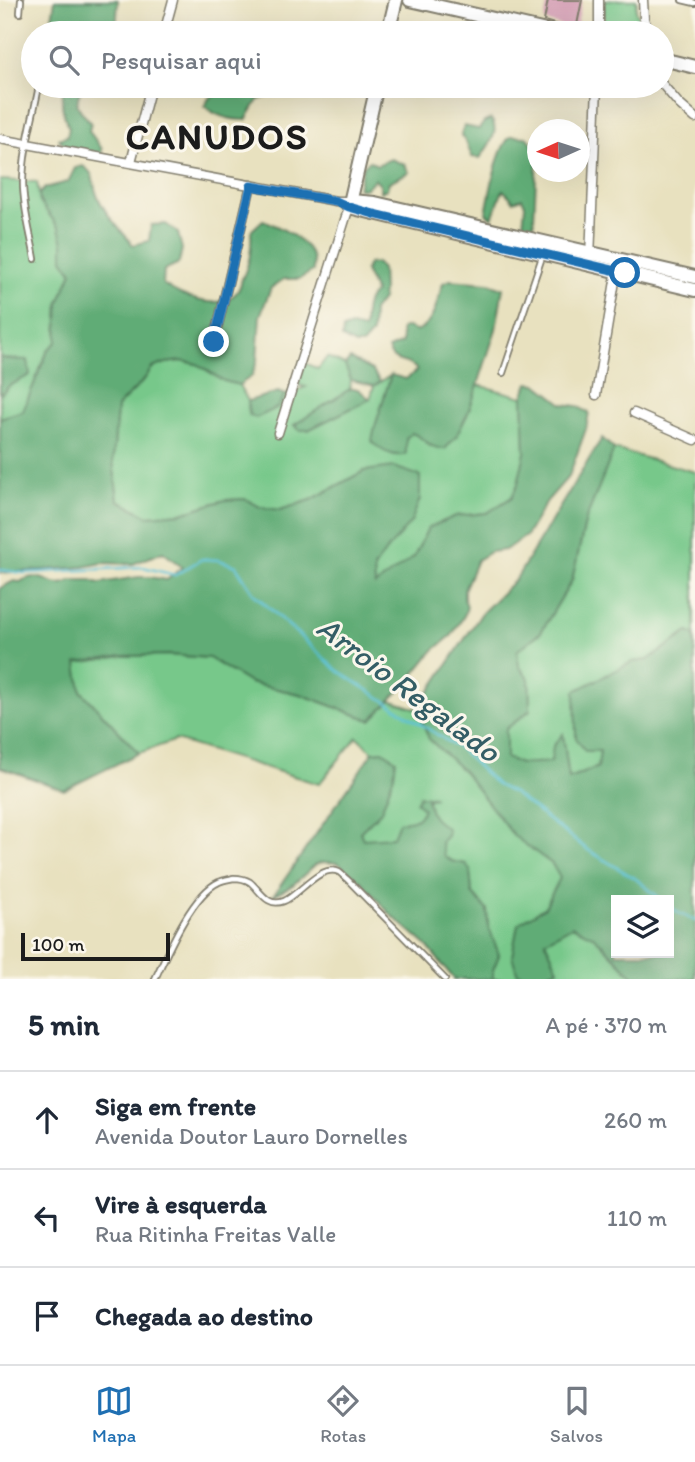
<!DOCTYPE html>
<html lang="pt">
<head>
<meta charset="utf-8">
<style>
  :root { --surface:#fff; --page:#f2f2f3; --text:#1f2937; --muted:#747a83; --line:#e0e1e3; --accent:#1f6fb2 }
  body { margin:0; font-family:Itim,sans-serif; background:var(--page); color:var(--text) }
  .controls { position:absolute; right:21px; bottom:21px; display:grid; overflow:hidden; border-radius:0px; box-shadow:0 7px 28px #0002 }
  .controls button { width:63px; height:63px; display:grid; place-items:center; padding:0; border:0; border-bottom:2px solid var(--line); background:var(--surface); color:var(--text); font:35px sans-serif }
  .compass { position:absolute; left:527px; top:119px; width:63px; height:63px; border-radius:50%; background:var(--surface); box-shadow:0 7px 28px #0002; rotate:267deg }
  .scale { position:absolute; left:21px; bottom:18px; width:149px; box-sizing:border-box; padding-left:7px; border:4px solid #1c1c1c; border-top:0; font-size:19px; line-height:24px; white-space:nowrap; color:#1c1c1c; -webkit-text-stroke:5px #fbf7ec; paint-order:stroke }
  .stop { position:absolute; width:21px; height:21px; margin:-16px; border:5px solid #1f6fb2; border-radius:50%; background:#fff }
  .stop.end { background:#1f6fb2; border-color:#fff; box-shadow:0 2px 7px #0008 }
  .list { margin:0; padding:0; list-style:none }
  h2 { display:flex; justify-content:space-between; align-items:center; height:91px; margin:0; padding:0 28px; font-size:30px }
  h2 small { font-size:23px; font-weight:400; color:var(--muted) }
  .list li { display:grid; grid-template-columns:46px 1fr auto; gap:21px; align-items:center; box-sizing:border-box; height:98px; padding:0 28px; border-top:2px solid var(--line) }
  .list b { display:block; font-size:26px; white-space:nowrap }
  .list p { margin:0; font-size:23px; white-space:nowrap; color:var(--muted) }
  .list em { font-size:23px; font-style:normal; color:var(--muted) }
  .icon { flex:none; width:38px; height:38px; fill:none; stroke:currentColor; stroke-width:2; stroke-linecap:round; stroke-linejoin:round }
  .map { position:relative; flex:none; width:695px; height:979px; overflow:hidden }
  .search { position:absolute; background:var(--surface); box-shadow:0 7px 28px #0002; left:21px; right:21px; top:21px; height:77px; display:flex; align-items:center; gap:18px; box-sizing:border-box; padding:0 24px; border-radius:38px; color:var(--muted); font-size:26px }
  .sheet { height:385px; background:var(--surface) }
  nav { display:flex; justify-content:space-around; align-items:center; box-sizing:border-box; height:98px; border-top:2px solid var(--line); background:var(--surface); font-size:19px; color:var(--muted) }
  nav a { display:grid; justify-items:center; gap:4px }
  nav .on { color:var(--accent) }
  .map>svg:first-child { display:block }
  .green { fill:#77c88a; stroke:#4a7253; stroke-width:2 }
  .forest { fill:#61ac76; stroke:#3e6449; stroke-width:2; fill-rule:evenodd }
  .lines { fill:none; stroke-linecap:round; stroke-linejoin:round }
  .stream { stroke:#57c0d4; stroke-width:2.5 }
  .building { fill:#d299b1 }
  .lane-casing { stroke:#827e6e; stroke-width:8 }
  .street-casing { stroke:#827e6e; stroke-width:11 }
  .secondary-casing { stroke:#827e6e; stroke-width:16 }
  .lane { stroke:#fff; stroke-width:4.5 }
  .street { stroke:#fff; stroke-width:8 }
  .secondary { stroke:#fff; stroke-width:12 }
  .route { stroke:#1f6fb2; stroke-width:9 }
  .labels { text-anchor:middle; stroke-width:6; stroke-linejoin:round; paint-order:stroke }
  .water-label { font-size:32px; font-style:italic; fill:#345e66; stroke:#fbf7ec }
  .district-label { font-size:37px; font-weight:bold; letter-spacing:2px; fill:#1c1c1c; stroke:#fbf7ec }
</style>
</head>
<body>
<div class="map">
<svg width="695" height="979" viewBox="0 0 695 979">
  <rect width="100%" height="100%" fill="#fbf7ec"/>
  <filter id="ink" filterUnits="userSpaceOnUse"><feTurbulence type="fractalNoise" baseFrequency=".0143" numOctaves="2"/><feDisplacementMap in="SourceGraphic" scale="14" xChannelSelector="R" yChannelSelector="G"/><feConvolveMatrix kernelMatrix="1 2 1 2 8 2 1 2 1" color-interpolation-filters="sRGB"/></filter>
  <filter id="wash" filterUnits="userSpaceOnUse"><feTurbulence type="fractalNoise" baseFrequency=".00686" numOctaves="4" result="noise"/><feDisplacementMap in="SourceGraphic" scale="28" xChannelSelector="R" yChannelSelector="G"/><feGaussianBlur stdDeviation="1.57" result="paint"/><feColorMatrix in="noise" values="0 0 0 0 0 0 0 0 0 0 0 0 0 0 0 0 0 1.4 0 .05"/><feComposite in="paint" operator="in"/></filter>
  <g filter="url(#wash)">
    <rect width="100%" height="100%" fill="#e8e1bf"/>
    <g class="green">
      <polygon points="604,0 637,0 636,10 644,33 604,33"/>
      <polygon points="0,180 37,182 40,202 59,228 63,243 63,259 72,272 59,303 57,342 48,350 23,411 0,418"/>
      <polygon points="327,357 345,365 351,380 350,389 294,425 300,430 308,430 370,399 374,386 391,375 375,427 406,438 412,432 419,435 430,446 456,437 467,415 478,385 523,397 525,453 518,484 512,497 487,513 456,516 428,528 414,557 375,586 374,568 385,552 364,471 311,500 280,510 260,507 246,499 225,500 181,513 148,516 118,501 113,462 117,407 143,381 152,368 166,363 181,361 197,364 224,381 239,385 248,401 249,415 277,408 285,395 306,387 298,385 305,363 318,369"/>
      <polygon points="614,449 695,472 695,635 688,632 648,660 632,662 600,751 598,767 569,779 563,735 552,762 520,764 506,759 506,729 530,710 529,679 519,666 516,651 541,632 572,580 586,519"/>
      <path d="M169,655l40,3 41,25 50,11 70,26 20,-20 28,9 11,30 35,33 50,64 38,28 9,14 -16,29 -27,17 -1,48 12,7h-36v-9l6,-15 -11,-30 -1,-15 -15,-17 -2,-23 -26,-13c-4,-21 -12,-38 -17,-58l-7,-3 3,12 -2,7 -6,5 -22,17 -30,3 -3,-8 21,-21 13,-36 1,-15 -12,-9 -10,1 -16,-15 -38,47 -143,-44 -37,13 -58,-62 -5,-28 47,-7z"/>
      <polygon points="572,926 595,937 636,979 533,979 558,969 545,941"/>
    </g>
    <g class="forest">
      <polygon points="55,0 118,0 116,33 51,33 50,29"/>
      <path d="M65,86h18c-11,20 -5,21 8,37l-2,8 13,18 -1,8c-16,-2 -31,-6 -42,-18l8,-3 2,-8c-6,-14 -10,-27 -4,-42z"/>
      <path d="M223,86h73l-38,14 -12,20c-15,0 -30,-3 -41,-14l4,-8 14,-7z"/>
      <path d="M491,119c10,13 -3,27 -11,39l-8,-1 -6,-15 -5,-6 3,-10 15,3 5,-7z"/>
      <path d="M511,136l15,1 6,5 5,15 -4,83 -11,-5 3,-30 -3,-7 -8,3 -11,-11 -11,28 -6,-5c4,-19 11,-66 25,-77z"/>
      <polygon points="391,159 405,165 409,172 389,182 387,189 380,192 380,184 375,179 365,189 358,188 363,166 370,161 377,165"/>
      <path d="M83,166c13,8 9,17 14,29 8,19 23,34 36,50l16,-4 2,-16 15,-1 12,9 4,16 -3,14 -15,7 -1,14c17,12 54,28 72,10 4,-3 6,-10 7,-15 8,-17 10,-30 9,-48l12,-11c15,6 41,19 48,34 3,4 2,11 2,17l-14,8h-15l-13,9 -11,28 -3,45 -5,15 -13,9 -15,-4 -27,-17 -16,-3 -15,2 -14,5 -9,13 -26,26 -4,55 5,38 30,16 33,-3 44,-13 21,-1 14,8 20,3 31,-10 53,-29 30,-4 26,9v23l-9,23 -26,30 -11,16 1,17 39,-28 14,-29 28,-12 31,-3 25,-16 6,-13 7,-31 -2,-56 5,-14 9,1 26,20 14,2 12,7 -3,16 -17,47 -22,25 -21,35 -21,14 -15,2 -13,8 -13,30v9l3,7 -2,8 -13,21 -19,16 -26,32 -36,37 -71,-26 -50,-11 -41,-25 -40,-3 -46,1 -46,7 4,28 58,62 -75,37 -64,-23v-179l14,-7 6,1c22,-15 33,11 51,-2h20l8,3 40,-6h11l17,3 15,-13 -19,-15 -30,12 -30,-1 -20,4 -83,6v-155l23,-7 25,-61 9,-8 2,-39 13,-31 -9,-13v-16l-4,-15 -19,-26 -1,-8 6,-6 23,-6 7,-14z"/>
      <path d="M376,263l6,6 1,22 -1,8 -9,12 -1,23 -10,11h-7l-13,-7 1,-9 8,-3 13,3c1,-14 -1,-27 11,-37l-10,-21 3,-7z"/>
      <path d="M450,280l39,3 14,5 -7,41 -18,56 -11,30 -11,22 -11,12c-19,-1 -17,-10 -33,-16l-6,5v16c-12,4 -26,-3 -34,-13l3,-14 16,-52 15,4 11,-9c-9,-12 -23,-3 -29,-21l14,-6 -1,-14 7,-2 7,4c20,-5 22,-31 28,-48z"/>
      <polygon points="0,357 5,359 28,360 30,375 9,386 0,395"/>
      <polygon points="350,359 372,370 380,382 374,386 351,380 345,365"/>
      <polygon points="350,389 358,389 370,399 308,430 300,430 294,425"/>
      <polygon points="278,392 285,395 277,408 256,418 249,415 248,401"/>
      <path d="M602,438l12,11 -28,70 -14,61 -31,52 -24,19 2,15 10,13 1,31 -24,19v29l14,6 31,-2 2,-16 10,-12 6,45 29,-12 2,-16h-15l-9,-13 -1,-47 57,-29 16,-2 40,-28 7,3v344h-59l-41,-42 -23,-11 -27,15 13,28 -25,10h-4l-12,-7 -5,-16 6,-32 27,-17 15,-29 -8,-14 -38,-28 -50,-64 -35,-33 -11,-30 64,-96 34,-34zM616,900h53v53h-53z"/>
      <path d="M383,751l13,9 -2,15 -13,36 -21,21 3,7 30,-2 6,-15c12,-1 21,-1 24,-14l-7,-6 4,-6 15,1 -8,2c4,18 6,20 21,30l-1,7 -6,6 3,14 7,5 15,3 4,6 2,23 15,17 1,15 11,30 -6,15v9h-39l-27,-33 -37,-32 -28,-32 -24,-19 -15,-1 -7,2 -23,21 -20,11 100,-144z"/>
    </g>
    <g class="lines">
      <g class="stream">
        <polyline points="0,570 24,573 143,567 175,575 202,559 219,560 236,566 254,594 337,670 461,750 497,785 513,793 588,850 636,879 662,900"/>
        <polyline points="669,905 677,912 695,921"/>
      </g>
    </g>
    <g id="blocks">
      <polygon class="building" points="548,0 582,0 576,30 544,21"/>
    </g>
  </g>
  <g filter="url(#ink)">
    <use href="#blocks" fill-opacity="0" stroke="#827e6e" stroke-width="2"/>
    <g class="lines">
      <defs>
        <g id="lane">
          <polyline points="682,0 695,3"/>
          <polyline points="20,13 21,0"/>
          <path d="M35,259c-4,-24 -12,-51 -12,-76 0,-32 10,-65 16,-97"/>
          <polyline points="503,373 543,254"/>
          <path d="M155,979c12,-26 37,-85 64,-97 4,-2 11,-3 15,-4 6,0 11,1 16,4 10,8 17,26 34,19 14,-5 37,-38 55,-29 3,2 5,5 8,7l98,100"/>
        </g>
        <g id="street">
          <polyline points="599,0 599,33"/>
          <polyline points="643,0 644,19 649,33"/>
          <polyline points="164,33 173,0"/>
          <polyline points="662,84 679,104 695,118"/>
          <polyline points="0,139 336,201 351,201"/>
          <polyline points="131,162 151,86"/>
          <polyline points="590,258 597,86"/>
          <polyline points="214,342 251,185"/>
          <polyline points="596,395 617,269"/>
          <polyline points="634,413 695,440"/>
          <polyline points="278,433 349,207 345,205"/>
        </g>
        <g id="secondary">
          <polyline points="410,0 555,33"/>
          <polyline points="388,33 396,0"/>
          <polyline points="662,59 695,67"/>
          <polyline points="377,86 349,207 695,290"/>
          <polyline points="351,201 375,203 695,277"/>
        </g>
      </defs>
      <use href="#lane" class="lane-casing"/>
      <use href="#street" class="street-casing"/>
      <use href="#secondary" class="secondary-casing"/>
      <use href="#lane" class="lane"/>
      <use href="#street" class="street"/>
      <use href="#secondary" class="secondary"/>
    </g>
  </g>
  <g class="lines" filter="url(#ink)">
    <polyline class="route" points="214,342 251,186 336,201 349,207 374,214 625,273"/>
  </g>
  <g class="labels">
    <g class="water-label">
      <text transform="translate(409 689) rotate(37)" y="11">Arroio Regalado</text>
    </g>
    <g class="district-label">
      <text x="217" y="149">CANUDOS</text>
    </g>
  </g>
</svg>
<div class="controls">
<button><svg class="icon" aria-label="layers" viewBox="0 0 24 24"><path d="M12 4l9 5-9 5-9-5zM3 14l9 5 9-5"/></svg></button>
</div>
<svg class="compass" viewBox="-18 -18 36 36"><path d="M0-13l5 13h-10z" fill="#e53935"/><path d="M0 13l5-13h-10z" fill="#747a83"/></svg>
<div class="scale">100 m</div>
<div class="stop" style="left:625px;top:273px"></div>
<div class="stop end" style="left:214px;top:342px"></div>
<div class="search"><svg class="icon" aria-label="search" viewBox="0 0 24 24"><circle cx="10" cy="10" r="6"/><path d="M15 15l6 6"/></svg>Pesquisar aqui</div>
</div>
<section class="sheet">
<h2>5 min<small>A pé · 370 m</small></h2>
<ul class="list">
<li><svg class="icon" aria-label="ahead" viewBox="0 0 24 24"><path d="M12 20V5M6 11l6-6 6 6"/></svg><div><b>Siga em frente</b><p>Avenida Doutor Lauro Dornelles</p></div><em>260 m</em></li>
<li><svg class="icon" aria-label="left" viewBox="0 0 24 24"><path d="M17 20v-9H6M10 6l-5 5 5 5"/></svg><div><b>Vire à esquerda</b><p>Rua Ritinha Freitas Valle</p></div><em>110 m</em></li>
<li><svg class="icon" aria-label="arrive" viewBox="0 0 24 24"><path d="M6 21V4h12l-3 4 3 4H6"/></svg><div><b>Chegada ao destino</b></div></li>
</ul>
</section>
<nav>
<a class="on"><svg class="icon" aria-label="map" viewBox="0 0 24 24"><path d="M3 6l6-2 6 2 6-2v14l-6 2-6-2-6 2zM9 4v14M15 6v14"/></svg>Mapa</a>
<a><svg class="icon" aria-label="directions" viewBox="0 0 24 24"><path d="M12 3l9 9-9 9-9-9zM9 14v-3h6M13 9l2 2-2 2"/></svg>Rotas</a>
<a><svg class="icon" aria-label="saved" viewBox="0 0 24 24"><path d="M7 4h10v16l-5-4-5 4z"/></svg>Salvos</a>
</nav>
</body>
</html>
